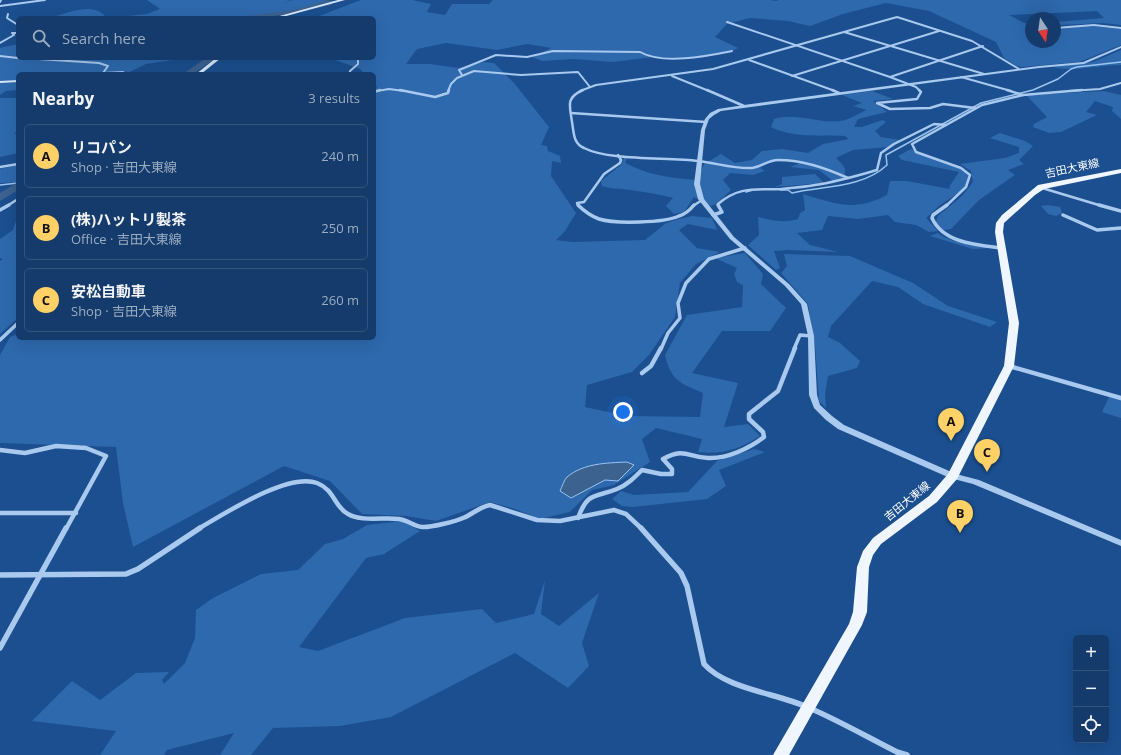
<!DOCTYPE html>
<html lang="en">
<head>
<meta charset="utf-8">
<style>
  :root { --surface:#143b6b; --page:#1d4271; --text:#f1f3f6; --muted:#9dadc1; --line:#33557e; --accent:#ffd166 }
  body { margin:0; font-family:"Open Sans","Noto Sans JP",sans-serif; background:var(--page); color:var(--text) }
  .controls { position:absolute; right:12px; bottom:12px; display:grid; overflow:hidden; border-radius:6px; box-shadow:0 4px 16px #0002 }
  .controls button { width:36px; height:36px; display:grid; place-items:center; padding:0; border:0; border-bottom:1px solid var(--line); background:var(--surface); color:var(--text); font:20px sans-serif }
  .compass { position:absolute; left:1025px; top:12px; width:36px; height:36px; border-radius:50%; background:var(--surface); box-shadow:0 4px 16px #0002; rotate:167deg }
  .you { position:absolute; left:623px; top:412px; width:14px; height:14px; margin:-10px; border:3px solid #fff; border-radius:50%; background:#1a73e8; box-shadow:0 0 0 6px #1a73e833 }
  .badge { display:grid; place-items:center; width:26px; height:26px; border-radius:50%; background:var(--accent); color:#111; font-size:13px; font-weight:700 }
  .pin { position:absolute; translate:-50% -33px; filter:drop-shadow(0 1px 2px #0008) }
  .pin::after { content:''; position:absolute; top:21px; width:14px; height:12px; background:inherit; clip-path:polygon(0 0,100% 0,50% 100%) }
  .list { margin:0; padding:0; list-style:none }
  h2 { display:flex; justify-content:space-between; align-items:center; height:52px; margin:0; padding:0 16px; font-size:17px }
  h2 small { font-size:13px; font-weight:400; color:var(--muted) }
  .list li { display:grid; grid-template-columns:26px 1fr auto; gap:12px; align-items:center; box-sizing:border-box; height:64px; margin:0 8px 8px; padding:0 8px; border:1px solid var(--line); border-radius:6px }
  .list b { display:block; font-size:15px; white-space:nowrap }
  .list p { margin:0; font-size:13px; white-space:nowrap; color:var(--muted) }
  .list em { font-size:13px; font-style:normal; color:var(--muted) }
  .icon { flex:none; width:22px; height:22px; fill:none; stroke:currentColor; stroke-width:2; stroke-linecap:round; stroke-linejoin:round }
  .map { position:relative; flex:none; width:1121px; height:755px; overflow:hidden }
  .search { position:absolute; background:var(--surface); box-shadow:0 4px 16px #0002; left:16px; top:16px; width:360px; height:44px; display:flex; align-items:center; gap:10px; box-sizing:border-box; padding:0 14px; border-radius:6px; color:var(--muted); font-size:15px }
  .panel { position:absolute; background:var(--surface); box-shadow:0 4px 16px #0002; left:16px; top:72px; width:360px; height:268px; border-radius:6px }
  .map>svg:first-child { display:block }
  .green { fill:#2e69ad }
  .water { fill:#3c6290; stroke:#9cc4f0 }
  .lines { fill:none; stroke-linecap:round; stroke-linejoin:round }
  .stream { stroke:#9cc4f0; stroke-width:1.5 }
  .river { fill:#3c6290; fill-rule:evenodd }
  .minor-far4 { stroke:#a9c9ee; stroke-width:2 }
  .minor-far3 { stroke:#a9c9ee; stroke-width:2.5 }
  .minor-far2 { stroke:#a9c9ee; stroke-width:3.5 }
  .minor-far1 { stroke:#a9c9ee; stroke-width:4.5 }
  .minor { stroke:#a9c9ee; stroke-width:5.5 }
  .tertiary { fill:#a9c9ee; fill-rule:evenodd }
  .secondary { fill:#d6e6fa; fill-rule:evenodd }
  .primary { fill:#f0f6ff; fill-rule:evenodd }
  .labels { text-anchor:middle; stroke-width:3; stroke-linejoin:round; paint-order:stroke }
  .street-label { font-size:11px; fill:#fff; stroke:#1b4f8f }
</style>
</head>
<body>
<div class="map">
<svg width="1121" height="755" viewBox="0 0 1121 755">
  <rect width="100%" height="100%" fill="#1b4f8f"/>
  <g class="green">
    <path d="M147,0h143l-6,3 8,-3h35v2l-19,6 -19,3 -2,-1 1,1 -37,7h-191l-4,-2c17,-5 38,-14 51,2l40,-4 13,-5z"/>
    <path d="M361,0h51l19,4 -4,8 18,3 7,-11h37l4,-4h276l8,1 1,-1h343v25l-18,-2 -42,2 -6,-3 49,-4 -7,-7 -88,4 15,8h7v19h24v-14l40,-2 26,3v16l-42,17 -57,5 -5,-1 -13,-8 -8,-16 -67,-31 -43,-8 -43,11 -33,12 -22,-5 -38,-3 -23,6 -12,13 23,11 -6,3 -32,7 -47,-1 -40,5 -40,-3 -31,2 -10,-4 19,-9 -24,-4 -30,6 -51,-7 -29,6 -11,15h24l28,4 25,-6 11,1 20,20 35,44 -8,18 6,1 1,5 12,5 1,7 -9,-2 -1,15 25,37 -11,18 -9,9 16,2 73,-2 21,-17 13,-4 13,-3 20,2 5,12 -29,-6 -9,6 18,18 23,4 -24,12 -16,19 -5,34 -26,38 -17,17 -45,13 -2,22 42,9 73,1 3,-24c-23,-10 -32,-12 -38,-38l22,-40 55,-8 1,-22 -6,-3 -3,-8 3,-6 -22,-10 30,-5 18,21 -2,10 25,24 -16,23h-48l-30,42 46,10 -14,44 24,-3 12,12c-20,13 -38,19 -62,16l4,-13 -46,-11 -14,11 8,23 -36,23 -22,5 -22,22 -30,7 -25,-10 -25,-7 -54,19 -30,-5 -44,-2 -32,-33 -46,-15 -151,81 -10,-44 -7,-56 -116,-4v-88l10,-18 8,-3v4h356v-248l3,-3 -3,-4v-9h-9l-5,-5 -30,-11h44v-40h-60z"/>
    <polygon points="18,44 18,58 186,58 146,64 125,74 18,74 18,90 6,91 0,95 0,48"/>
    <path d="M1121,50v15c-22,0 -46,7 -68,2l40,-5z"/>
    <path d="M872,91l21,8 -20,2 14,11 -29,7 -4,8h8l21,-7 3,2 -11,9 6,6 19,3 -11,7 -36,3 -17,8c7,7 13,11 6,21l-9,2 -14,-11 -29,-3 10,-4c-14,-2 -28,-4 -40,5l5,3 -12,4 -23,-2 -7,7 8,10 -15,14 -5,2 -17,-9 -10,15 -10,2 -8,-8 7,-8c-15,-4 -29,-6 -43,-8 -11,-2 -16,0 -28,-4l-1,-5 21,-17 2,-7 3,1 -2,5c23,12 46,15 72,17l7,-16 17,-10 14,9 17,-3 10,-9 20,-2 26,4 15,-9 26,-5 -4,-3c-23,-1 -53,2 -74,-9l3,-8c20,-7 43,4 65,2 9,0 20,-8 28,-11l-14,-4 9,-3 -20,-8z"/>
    <polygon points="1104,91 1121,95 1121,119 1112,111 1113,107 1095,101 1086,112 1097,115 1061,132 1049,133 1033,127 1034,124 1047,117 1026,95"/>
    <polygon points="0,98 18,98 18,131 14,133 18,135 18,153 0,157"/>
    <polygon points="1000,133 1025,141 1033,146 1019,160 1024,164 1008,170 1015,175 979,200 951,229 944,230 935,224 938,216 962,196 973,182 971,171 960,164 1005,158 1019,153 1019,147 990,138"/>
    <path d="M911,149l56,23 3,7 -7,11 -23,15 -14,13 12,13 -9,1 -13,-7 -21,-3 -7,-7 -30,4 -30,-3 -6,14 -25,3 13,12 28,7 -49,-2 -15,1 6,17 -4,2 -28,-25 11,-10 -1,-18c14,4 26,6 40,2l2,-6 5,-3 -2,-16c33,10 52,18 84,1l3,-14h17l43,8 -1,-2 10,-15 -57,-12 -4,-4z"/>
    <polygon points="18,165 18,182 0,183 0,169"/>
    <polygon points="815,174 824,183 774,187 782,184 782,177"/>
    <polygon points="1048,205 1060,207 1062,213 1056,216 1048,214 1041,206"/>
    <polygon points="18,215 18,318 0,334 0,261 3,259 0,258 0,239 13,230"/>
    <path d="M938,233c11,9 37,13 51,15l-16,1 -43,-13z"/>
    <polygon points="784,254 850,256 913,283 948,306 997,322 990,327 923,304 898,287 872,281 831,326 828,337 840,343 860,361 857,368 828,376 825,394 826,408 819,401 815,345 808,304 781,273 787,266"/>
    <polygon points="1109,397 1121,400 1121,418 1102,412"/>
    <polygon points="754,449 765,452 719,470 726,486 707,499 633,507 622,506 612,499 621,491 634,495 688,492 717,461"/>
    <polygon points="403,521 420,531 384,554 366,558 299,647 318,651 405,618 482,609 496,623 492,624 534,614 545,580 541,614 559,626 599,593 582,643 589,666 568,688 515,653 391,717 340,726 273,728 251,755 220,755 234,733 167,750 164,755 100,755 116,731 32,721 72,681 100,700 136,673 169,672 162,680 164,684 185,663 195,638 196,610 213,598 261,574 298,570 325,544 343,539 367,525"/>
  </g>
  <path class="water" d="M627,462l7,3 -16,16 -13,-1 -34,18 -11,-7c2,-4 4,-11 7,-14 17,-14 40,-14 60,-15z"/>
  <g class="lines">
    <g class="stream">
      <polyline points="0,185 18,183"/>
      <path d="M780,190h8l4,3c31,-7 71,-5 95,-28l-1,-10 95,-52 52,-13 25,-11 13,-10 6,-2 44,-5"/>
      <polyline points="746,192 753,190"/>
    </g>
    <g class="river">
      <path d="M324,0l10,1 -3,4c-31,7 -59,13 -90,13l4,-2 48,-6 32,-9z"/>
      <polygon points="206,58 216,58 193,74 183,74"/>
      <polygon points="18,182 18,190 0,201 0,193"/>
    </g>
    <g class="minor-far4">
      <polyline points="0,2 1,0"/>
      <polyline points="0,6 45,0"/>
      <polyline points="8,14 7,18 18,25"/>
      <polyline points="727,22 890,77 916,87 920,91"/>
      <polyline points="844,32 984,74"/>
      <polyline points="0,43 14,35 12,33 18,33"/>
      <polyline points="0,56 18,58"/>
      <polyline points="23,58 99,63 108,66 103,73 123,72 124,74"/>
      <polyline points="749,60 835,91"/>
      <polyline points="350,74 350,71 358,64 358,58"/>
      <path d="M462,75l-3,-5 37,-15 31,2 26,-6 87,1c23,13 67,4 92,-1"/>
      <polyline points="672,76 709,91"/>
      <polyline points="792,76 939,31"/>
      <polyline points="890,77 983,46"/>
      <polyline points="961,77 1011,91"/>
      <polyline points="377,91 389,89 404,91"/>
      <polyline points="448,91 451,84 457,78 474,71 521,75 578,72 590,87"/>
      <polyline points="580,91 596,85 713,69 897,17 972,41 1019,69"/>
      <polyline points="1069,91 1100,89 1121,83"/>
    </g>
    <g class="minor-far3">
      <polyline points="400,90 435,97 448,93 449,90"/>
      <path d="M583,90c-18,8 -13,16 -11,32 2,11 1,21 12,26 25,13 84,9 114,13 19,2 35,8 54,7 9,-1 16,-8 26,-8 25,0 47,8 70,18"/>
      <polyline points="707,90 744,106"/>
      <polyline points="832,90 839,93"/>
      <polyline points="919,90 921,92 917,99 877,103 890,109 930,108 943,104 975,108"/>
      <polyline points="1007,90 1023,95"/>
      <polyline points="374,92 380,90"/>
      <polyline points="571,113 706,122"/>
      <polyline points="0,167 18,164"/>
      <polyline points="1042,188 1102,206"/>
      <polyline points="7,206 18,199"/>
      <polyline points="579,206 577,203 584,202 604,174 620,163 621,160 618,155"/>
      <polyline points="693,206 702,200"/>
      <path d="M719,206l-1,-2c21,-18 37,-14 63,-15 11,-1 23,-2 34,-4 21,-3 41,-9 62,-15l4,-17 13,-9 40,-20 12,1"/>
      <polyline points="946,206 966,187 970,175 961,168 916,152 912,144 982,105 1023,95 1082,90"/>
    </g>
    <g class="minor-far2">
      <path d="M578,205c6,6 13,11 21,14 16,5 65,4 80,-3 7,-2 11,-6 15,-11"/>
      <path d="M947,205l-14,10 -1,3c11,25 45,27 69,30"/>
      <polyline points="1099,205 1121,211"/>
      <polyline points="0,210 9,205"/>
      <polyline points="713,215 722,212 718,205"/>
      <polyline points="1063,215 1097,230 1121,228"/>
      <polyline points="0,340 18,323"/>
      <polyline points="661,349 668,333 680,318 678,303 686,283 709,259 745,248"/>
      <polyline points="794,349 800,335 811,336"/>
    </g>
    <g class="minor-far1">
      <polyline points="1009,366 1121,398"/>
      <polyline points="642,373 651,366 661,348"/>
      <polyline points="0,450 25,453 56,446 86,448 106,456 66,529"/>
      <polyline points="0,513 76,513"/>
      <path d="M578,518c10,-27 17,-20 39,-29 10,-4 17,-11 25,-19l19,4h11v-5l-9,-10c22,-12 24,-2 45,-1 19,1 42,-10 56,-21l-1,-5 -14,-13v-5l29,-23 17,-43"/>
      <path d="M198,529c26,-15 90,-57 119,-46 18,7 17,24 31,31 14,8 35,3 51,5 8,1 15,7 23,8 7,1 35,-6 41,-9 10,-4 16,-11 27,-13l47,15 23,1 54,-11 12,4 16,15"/>
    </g>
    <g class="minor">
      <path d="M641,528l40,45 6,13 17,78c22,25 72,29 103,43 31,13 60,30 90,45l10,3"/>
      <polyline points="0,575 126,574 138,569 200,528"/>
      <polyline points="0,648 66,528"/>
    </g>
    <g class="tertiary">
      <polygon points="1094,24 1121,27 1121,29 1094,26 1055,29 1055,27"/>
      <polygon points="1121,46 1121,48 1084,64 1039,68 721,111 714,115 709,119 705,130 700,184 704,199 734,237 789,284 807,304 814,336 817,395 820,405 832,416 844,425 956,474 979,480 1121,540 1121,546 973,484 950,478 838,429 826,420 814,408 809,395 808,336 801,304 785,286 730,239 698,199 694,184 701,130 705,119 710,113 718,109 744,105 1039,66 1083,62"/>
    </g>
    <g class="secondary">
      <polygon points="338,0 345,0 279,18 272,18"/>
      <polygon points="216,58 221,58 201,74 196,74"/>
      <polygon points="18,80 18,82 0,83 0,81"/>
    </g>
    <polygon class="primary" points="1121,169 1121,173 1044,189 1035,195 1004,223 1003,232 1019,323 1014,366 957,479 937,502 881,544 873,555 869,567 867,612 862,625 789,755 773,755 849,624 853,612 857,567 863,551 873,538 929,496 948,474 1004,366 1009,323 995,232 996,223 1002,215 1038,185"/>
  </g>
  <g class="labels">
    <g class="street-label">
      <text transform="translate(1072 168) rotate(-12)" y="4">吉田大東線</text>
      <text transform="translate(907 501) rotate(-39)" y="4">吉田大東線</text>
    </g>
  </g>
</svg>
<div class="controls">
<button>+</button>
<button>−</button>
<button><svg class="icon" aria-label="locate" viewBox="0 0 24 24"><circle cx="12" cy="12" r="6"/><path d="M12 2v4M12 18v4M2 12h4M18 12h4"/></svg></button>
</div>
<svg class="compass" viewBox="-18 -18 36 36"><path d="M0-13l5 13h-10z" fill="#e53935"/><path d="M0 13l5-13h-10z" fill="#9dadc1"/></svg>
<div class="you"></div>
<div class="pin badge" style="left:951px;top:441px">A</div>
<div class="pin badge" style="left:960px;top:533px">B</div>
<div class="pin badge" style="left:987px;top:472px">C</div>
<div class="search"><svg class="icon" aria-label="search" viewBox="0 0 24 24"><circle cx="10" cy="10" r="6"/><path d="M15 15l6 6"/></svg>Search here</div>
<section class="panel">
<h2>Nearby<small>3 results</small></h2>
<ul class="list">
<li><span class="badge">A</span><div><b>リコパン</b><p>Shop · 吉田大東線</p></div><em>240 m</em></li>
<li><span class="badge">B</span><div><b>(株)ハットリ製茶</b><p>Office · 吉田大東線</p></div><em>250 m</em></li>
<li><span class="badge">C</span><div><b>安松自動車</b><p>Shop · 吉田大東線</p></div><em>260 m</em></li>
</ul>
</section>
</div>
</body>
</html>
